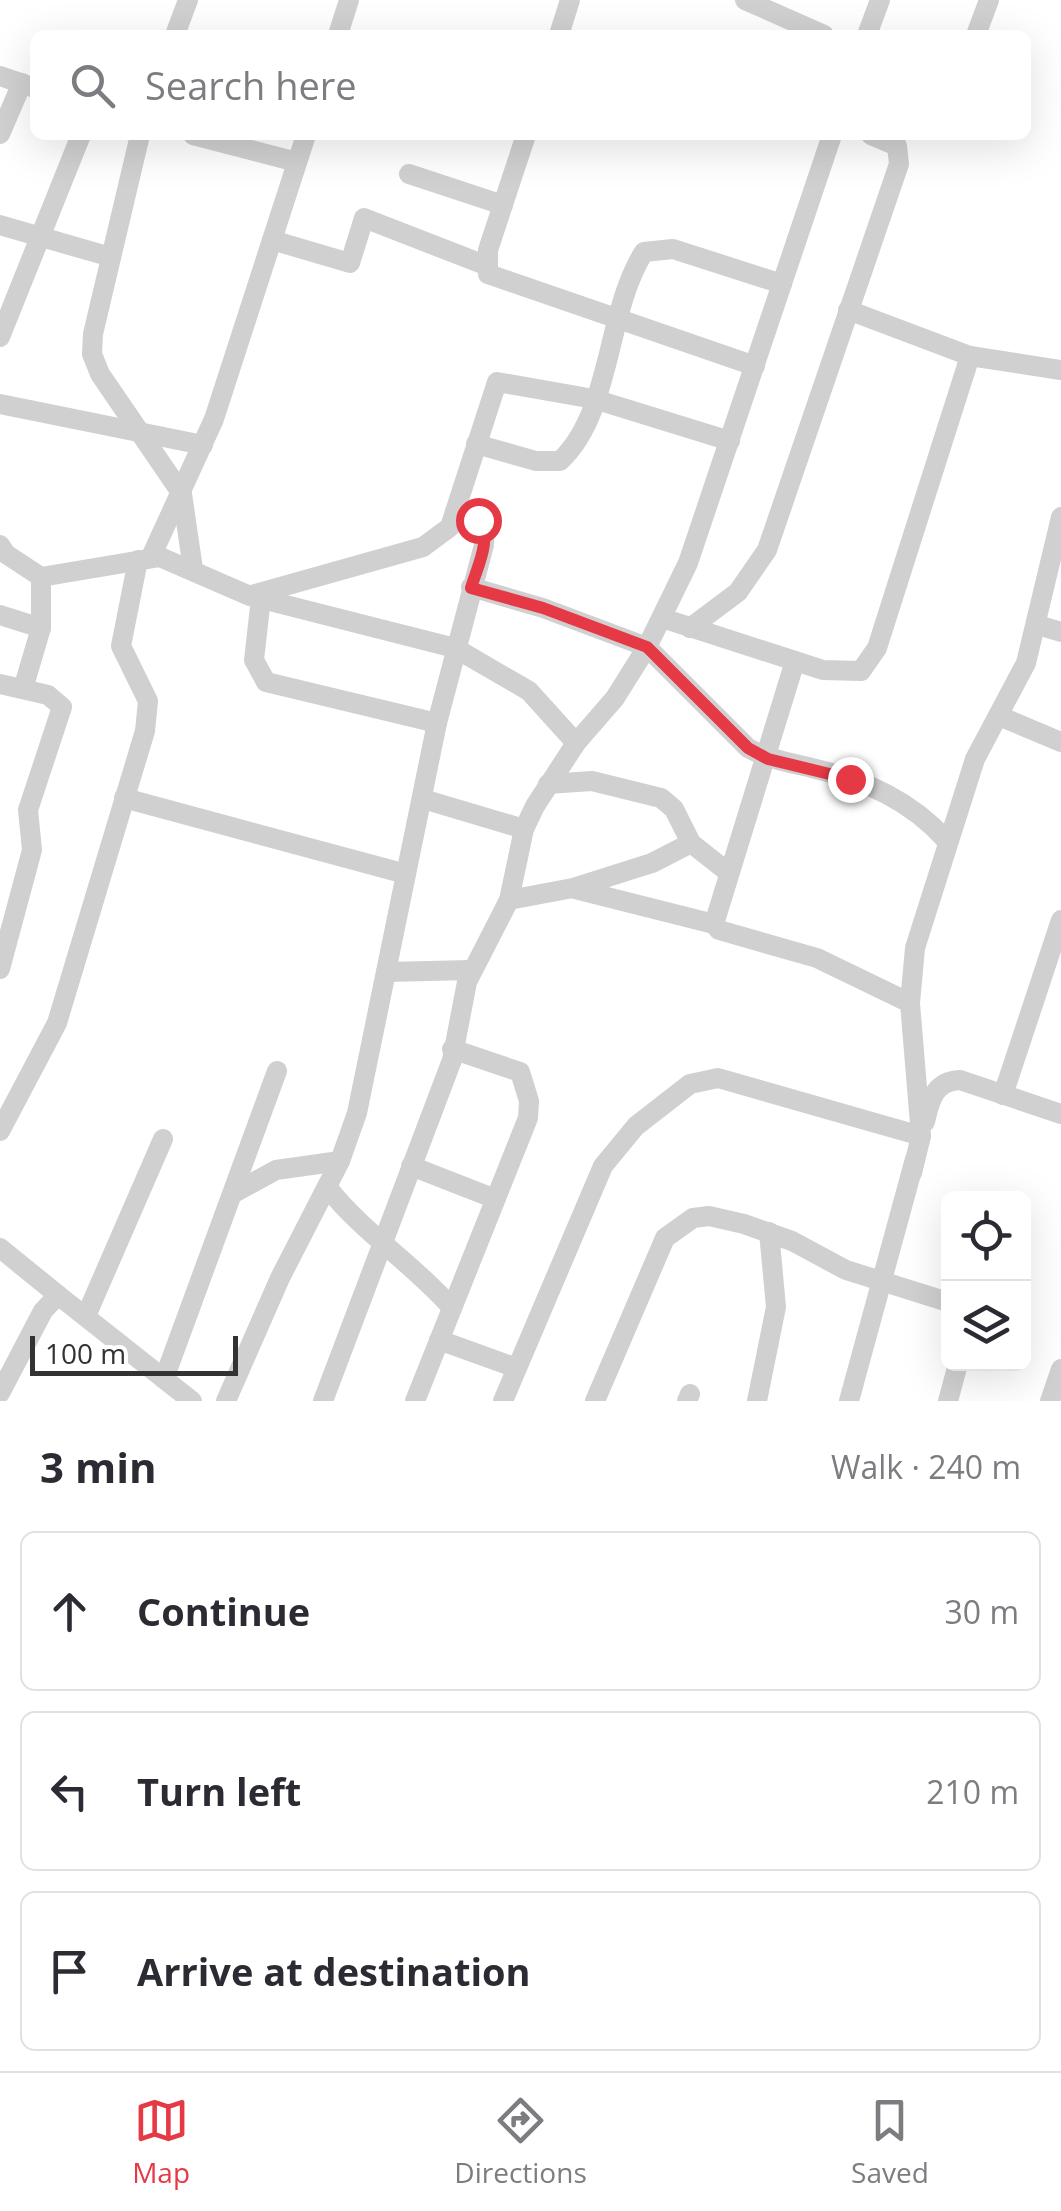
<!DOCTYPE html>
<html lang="en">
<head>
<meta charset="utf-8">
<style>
  :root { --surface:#fff; --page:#f7f7f7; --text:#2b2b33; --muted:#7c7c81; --line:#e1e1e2; --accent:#e63946 }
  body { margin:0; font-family:"Open Sans",sans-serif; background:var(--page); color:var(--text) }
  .controls { position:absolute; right:30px; bottom:30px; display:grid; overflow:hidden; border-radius:15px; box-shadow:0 10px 40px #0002 }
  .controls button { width:90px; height:90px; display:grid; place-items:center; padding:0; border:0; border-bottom:2px solid var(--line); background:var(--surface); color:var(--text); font:50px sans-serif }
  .scale { position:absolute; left:30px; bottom:25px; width:208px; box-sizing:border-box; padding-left:10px; border:5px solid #333; border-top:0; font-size:28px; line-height:35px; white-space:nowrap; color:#333; -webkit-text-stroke:8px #fff; paint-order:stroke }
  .stop { position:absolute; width:30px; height:30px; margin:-22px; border:8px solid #e63946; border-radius:50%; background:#fff }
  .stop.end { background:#e63946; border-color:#fff; box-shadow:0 2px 10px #0008 }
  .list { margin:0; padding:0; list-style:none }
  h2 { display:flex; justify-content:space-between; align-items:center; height:130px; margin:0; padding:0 40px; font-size:42px }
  h2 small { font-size:32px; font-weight:400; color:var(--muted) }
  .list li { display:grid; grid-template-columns:65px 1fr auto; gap:30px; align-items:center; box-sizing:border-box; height:160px; margin:0 20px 20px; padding:0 20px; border:2px solid var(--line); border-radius:15px }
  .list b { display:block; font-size:38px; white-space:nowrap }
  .list em { font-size:32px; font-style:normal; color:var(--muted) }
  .icon { flex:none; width:55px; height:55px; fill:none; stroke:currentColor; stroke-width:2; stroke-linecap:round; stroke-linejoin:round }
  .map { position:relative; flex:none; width:1061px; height:1401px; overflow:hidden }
  .search { position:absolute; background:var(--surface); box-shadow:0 10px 40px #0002; left:30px; right:30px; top:30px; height:110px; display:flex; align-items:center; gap:25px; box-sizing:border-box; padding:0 35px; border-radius:15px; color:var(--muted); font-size:38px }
  .sheet { height:670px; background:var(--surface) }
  nav { display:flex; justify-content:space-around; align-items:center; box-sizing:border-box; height:140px; border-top:2px solid var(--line); background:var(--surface); font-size:28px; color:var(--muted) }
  nav a { display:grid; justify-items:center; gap:5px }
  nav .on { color:var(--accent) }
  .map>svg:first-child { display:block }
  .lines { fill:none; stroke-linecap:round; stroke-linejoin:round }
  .minor { stroke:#d0d0d0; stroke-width:20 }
  .route { stroke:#e63946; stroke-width:12 }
</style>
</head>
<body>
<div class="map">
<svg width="1061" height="1401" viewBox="0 0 1061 1401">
  <rect width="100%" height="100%" fill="#fff"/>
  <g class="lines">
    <g class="minor">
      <polyline points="745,0 824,35"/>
      <polyline points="175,35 188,0"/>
      <polyline points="338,35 349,0"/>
      <polyline points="559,35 570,0"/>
      <polyline points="867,35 880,0"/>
      <polyline points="976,35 989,0"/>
      <polyline points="0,76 35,88"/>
      <polyline points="0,134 22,83"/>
      <polyline points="140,135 93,334 92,354 100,374 182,494 193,569"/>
      <polyline points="193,135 297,162"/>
      <polyline points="526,135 488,250 488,274 755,366"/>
      <polyline points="409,174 503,205"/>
      <polyline points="0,225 111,257"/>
      <polyline points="272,240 350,263 364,218 485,265"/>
      <polyline points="848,310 970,356 1061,370"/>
      <polyline points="0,337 81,135"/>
      <polyline points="0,404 203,445"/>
      <path d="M476,444l60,17h24c52,-48 46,-150 84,-209l29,-3 109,35"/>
      <polyline points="0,545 6,554 41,577"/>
      <polyline points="151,557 214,419 306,135"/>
      <path d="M471,587l72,21 104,39 101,101c22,12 44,15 68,21 51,12 95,32 130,71"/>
      <polyline points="252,595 423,547 450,527 497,382 594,399 730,441"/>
      <polyline points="261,598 254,660 266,682 437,723"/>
      <polyline points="0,615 41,628 23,689"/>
      <polyline points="662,618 823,670 861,671 877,648 970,356"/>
      <polyline points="1038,625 1061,632"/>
      <polyline points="41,628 41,577 160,557 250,596 455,648 529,691 576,743"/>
      <polyline points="690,628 738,592 767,550 899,164 897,146 871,135"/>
      <polyline points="795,661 714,924 719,930 817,958 910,1003"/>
      <polyline points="0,684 48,695 62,707 28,810 32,850 0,969"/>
      <polyline points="999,716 1061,742"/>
      <polyline points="548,784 592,781 661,798 674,809 691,843 729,873"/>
      <polyline points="124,798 406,874"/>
      <polyline points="423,799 524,829"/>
      <polyline points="575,889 714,924"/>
      <polyline points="509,900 573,888 652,863 691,843"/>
      <polyline points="386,972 471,970"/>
      <polyline points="1003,1095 1061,920"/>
      <path d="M925,1122c5,-23 10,-41 35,-42l101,34"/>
      <polyline points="0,1131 57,1023 145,731 148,701 121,646 138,560"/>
      <polyline points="411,1166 493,1198"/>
      <polyline points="912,1173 921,1136 910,1003 915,948 975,759 1026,663 1061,517"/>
      <path d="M328,1188c36,46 86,76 124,120"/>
      <polyline points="234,1193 276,1170 340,1161"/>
      <polyline points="0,1248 58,1295"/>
      <polyline points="86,1316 163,1139"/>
      <polyline points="439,1340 514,1367"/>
      <polyline points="164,1379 277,1071"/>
      <polyline points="0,1393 43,1311 58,1295 192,1401"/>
      <path d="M226,1401l54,-123 60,-117 17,-48 80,-390 47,-178c2,-23 -10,-26 -29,-33"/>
      <polyline points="323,1401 452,1060 467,982 509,900 524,829 535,806 576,743 615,698 647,647 688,563 832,135"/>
      <polyline points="415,1401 528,1118 529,1101 520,1072 452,1049"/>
      <polyline points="503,1401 603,1166 636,1126 690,1084 718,1078 921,1136"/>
      <polyline points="595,1401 665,1238 693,1218 709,1216 744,1224 792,1241 846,1270 948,1302"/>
      <polyline points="687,1401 690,1394"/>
      <polyline points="757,1401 776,1307 769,1232"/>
      <polyline points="849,1401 915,1159"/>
      <polyline points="948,1401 958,1364"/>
      <polyline points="1050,1401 1061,1369"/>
    </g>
  </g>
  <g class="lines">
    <path class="route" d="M478,520c15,18 -1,47 -7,68l72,20 104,39 101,101 20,11 82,20"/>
  </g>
</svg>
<div class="controls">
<button><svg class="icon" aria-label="locate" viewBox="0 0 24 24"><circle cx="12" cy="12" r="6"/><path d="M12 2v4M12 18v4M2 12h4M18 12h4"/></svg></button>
<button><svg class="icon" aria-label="layers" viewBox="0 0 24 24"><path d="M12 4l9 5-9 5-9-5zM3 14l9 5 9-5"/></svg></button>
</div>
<div class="scale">100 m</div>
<div class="stop" style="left:478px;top:520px"></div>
<div class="stop end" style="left:850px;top:779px"></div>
<div class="search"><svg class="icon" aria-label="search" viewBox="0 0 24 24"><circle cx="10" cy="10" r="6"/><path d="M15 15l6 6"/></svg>Search here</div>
</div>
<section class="sheet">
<h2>3 min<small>Walk · 240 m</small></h2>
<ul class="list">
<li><svg class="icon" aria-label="ahead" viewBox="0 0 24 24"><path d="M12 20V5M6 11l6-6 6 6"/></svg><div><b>Continue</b></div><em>30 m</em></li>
<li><svg class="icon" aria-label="left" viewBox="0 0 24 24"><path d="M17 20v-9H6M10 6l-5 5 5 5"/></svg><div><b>Turn left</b></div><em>210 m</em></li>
<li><svg class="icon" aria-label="arrive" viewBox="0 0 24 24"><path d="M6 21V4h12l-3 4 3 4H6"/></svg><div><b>Arrive at destination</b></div></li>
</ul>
</section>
<nav>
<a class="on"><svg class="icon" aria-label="map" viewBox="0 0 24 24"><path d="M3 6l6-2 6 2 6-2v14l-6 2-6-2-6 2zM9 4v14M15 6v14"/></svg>Map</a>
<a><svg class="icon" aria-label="directions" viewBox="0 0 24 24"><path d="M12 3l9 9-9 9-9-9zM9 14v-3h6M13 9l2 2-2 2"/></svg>Directions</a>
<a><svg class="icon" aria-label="saved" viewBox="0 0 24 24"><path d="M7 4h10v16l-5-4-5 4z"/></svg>Saved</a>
</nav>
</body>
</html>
